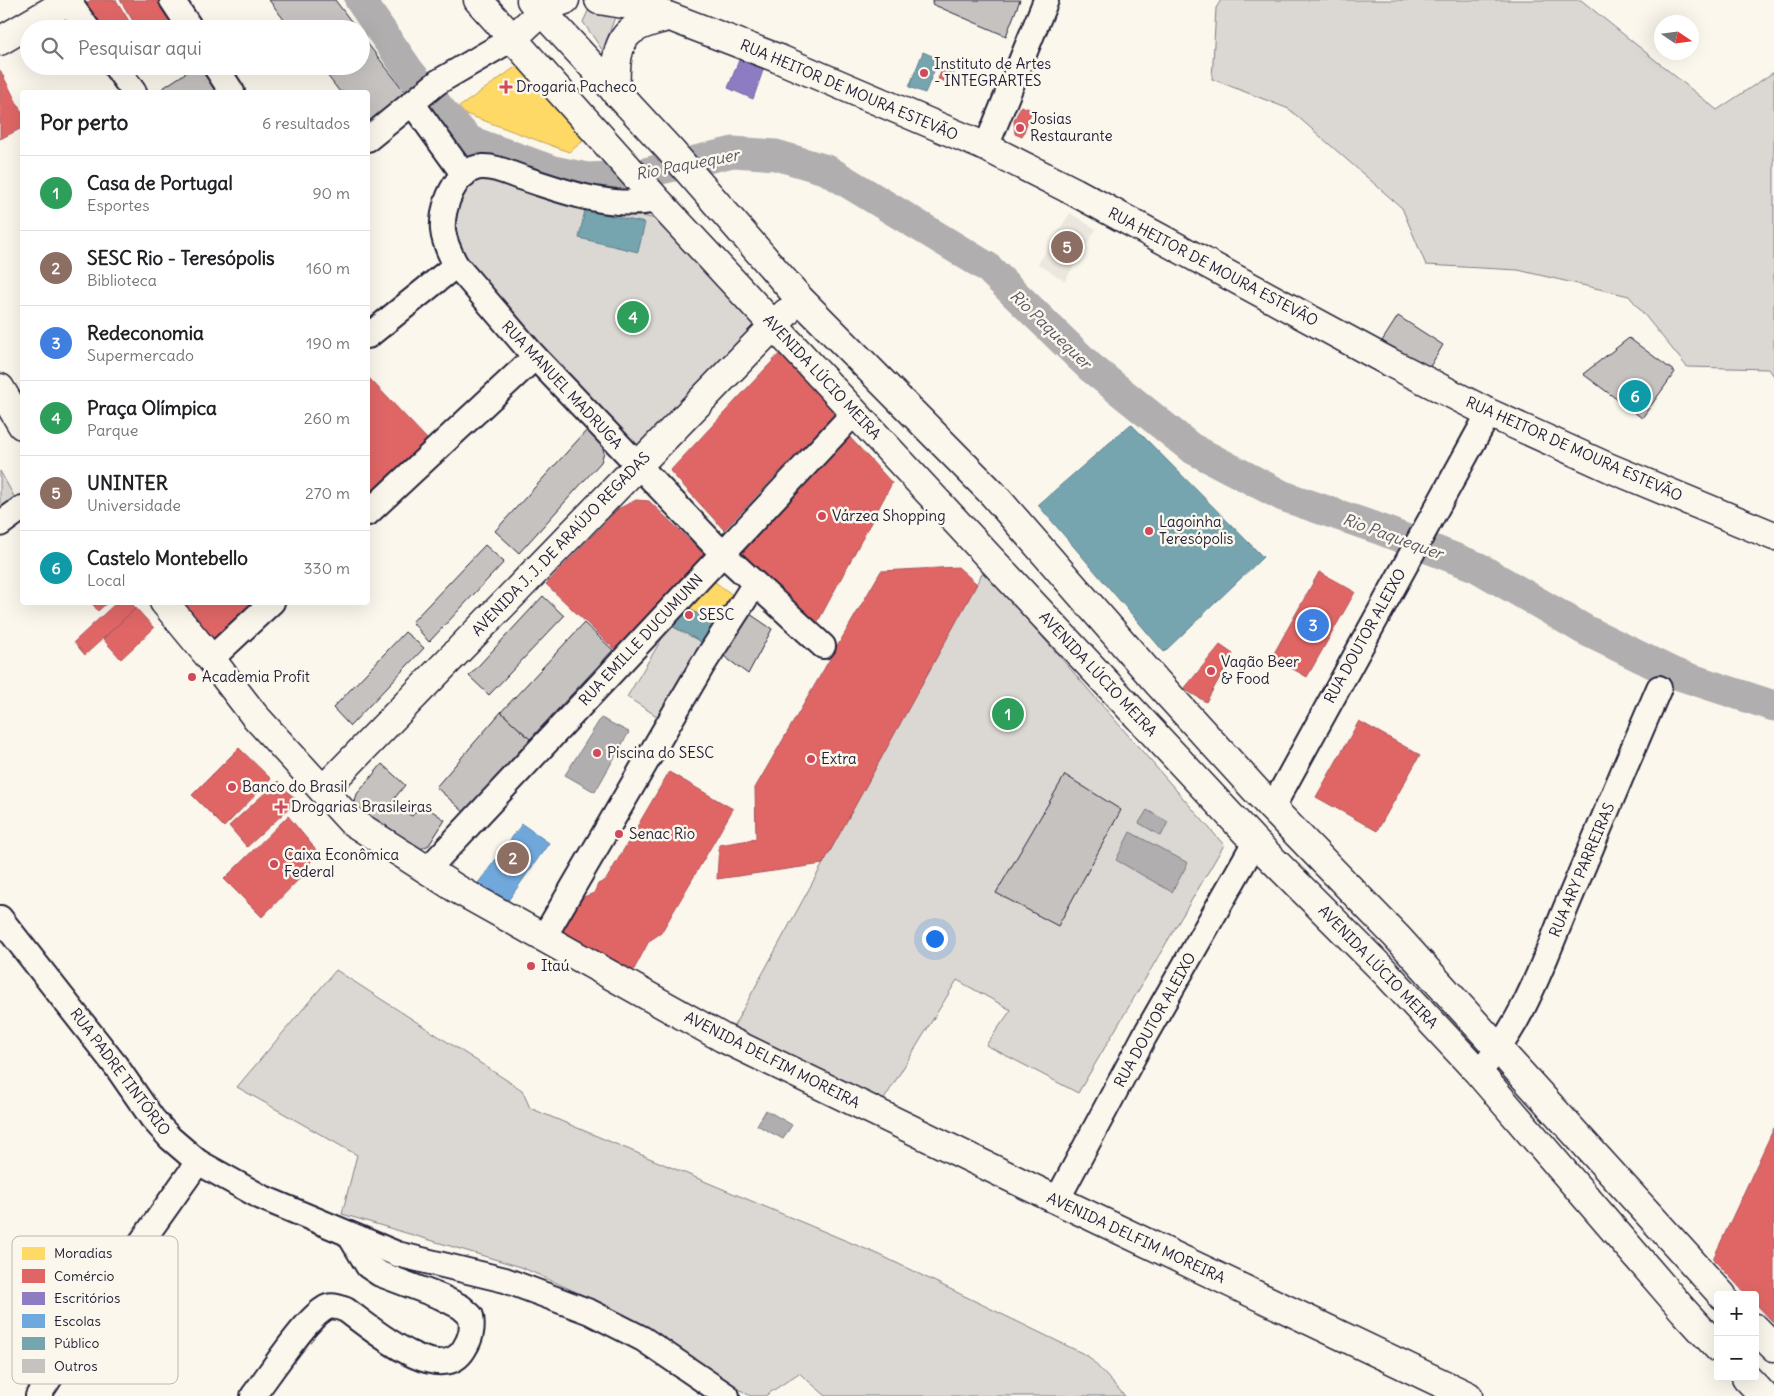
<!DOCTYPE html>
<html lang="pt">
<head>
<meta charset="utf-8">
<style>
  :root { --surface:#fff; --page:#f2f2f2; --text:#202124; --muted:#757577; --line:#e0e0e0; --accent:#2563eb }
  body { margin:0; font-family:Delius,sans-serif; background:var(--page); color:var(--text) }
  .controls { position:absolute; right:15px; bottom:15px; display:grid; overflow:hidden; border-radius:5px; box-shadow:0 5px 20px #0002 }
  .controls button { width:45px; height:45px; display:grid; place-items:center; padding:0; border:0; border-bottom:1px solid var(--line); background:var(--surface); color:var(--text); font:25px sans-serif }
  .compass { position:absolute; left:1654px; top:15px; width:45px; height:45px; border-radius:50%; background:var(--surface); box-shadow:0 5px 20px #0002; rotate:103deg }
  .you { position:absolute; left:934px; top:938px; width:18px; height:18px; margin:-12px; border:4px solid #fff; border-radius:50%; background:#1a73e8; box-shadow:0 0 0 8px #1a73e833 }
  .badge { display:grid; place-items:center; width:32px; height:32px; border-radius:50%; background:var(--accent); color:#fff; font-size:16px; font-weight:700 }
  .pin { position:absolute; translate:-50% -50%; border:2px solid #fff; box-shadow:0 1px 5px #0006 }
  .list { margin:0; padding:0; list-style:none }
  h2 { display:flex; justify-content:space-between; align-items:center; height:65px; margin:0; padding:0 20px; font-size:21px }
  h2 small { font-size:16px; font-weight:400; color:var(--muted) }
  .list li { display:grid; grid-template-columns:32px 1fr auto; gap:15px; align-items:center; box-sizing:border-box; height:75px; padding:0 20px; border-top:1px solid var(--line) }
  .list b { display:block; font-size:19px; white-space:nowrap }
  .list p { margin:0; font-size:16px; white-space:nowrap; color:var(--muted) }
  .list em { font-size:16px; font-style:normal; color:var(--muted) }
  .icon { flex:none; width:28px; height:28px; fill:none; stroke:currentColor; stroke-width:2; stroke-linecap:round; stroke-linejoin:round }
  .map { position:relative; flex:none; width:1774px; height:1396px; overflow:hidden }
  .search { position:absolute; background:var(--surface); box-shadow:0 5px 20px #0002; left:20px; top:20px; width:350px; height:55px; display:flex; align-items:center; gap:12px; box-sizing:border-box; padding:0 18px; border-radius:28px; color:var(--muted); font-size:19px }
  .panel { position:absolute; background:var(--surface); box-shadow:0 5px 20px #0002; left:20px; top:90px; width:350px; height:515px; border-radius:5px }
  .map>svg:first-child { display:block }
  .built { fill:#ebe7df }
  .green { fill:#dbd8d3; stroke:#7e7d87 }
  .water { fill:#b1aeb0; stroke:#787681 }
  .homes { fill:#ffd966; stroke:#bda259 }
  .shops { fill:#e06666; stroke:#a75259 }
  .offices { fill:#8e7cc3; stroke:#6e619a }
  .schools { fill:#6fa8dc; stroke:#5880ac }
  .public { fill:#76a5af; stroke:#5d7e8c }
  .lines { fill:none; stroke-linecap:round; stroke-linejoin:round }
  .river { stroke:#b1aeb0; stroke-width:31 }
  .building { fill:#c6c2c0; stroke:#22223b }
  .minor-casing { stroke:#22223b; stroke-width:28 }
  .major-casing { stroke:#22223b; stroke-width:31 }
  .minor { stroke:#fbf7ec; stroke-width:24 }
  .major { stroke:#fbf7ec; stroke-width:28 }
  .poi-dot { fill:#d1495b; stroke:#fbf7ec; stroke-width:2 }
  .labels { text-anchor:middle; stroke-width:5; stroke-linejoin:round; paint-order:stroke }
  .poi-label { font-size:15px; fill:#22223b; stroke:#fbf7ec; text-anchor:start }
  .street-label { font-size:15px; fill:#22223b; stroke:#fbf7ec }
  .water-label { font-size:16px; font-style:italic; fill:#545364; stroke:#fbf7ec }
  .key { fill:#fbf7ec; stroke:#bab7b7; stroke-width:1 }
  .key-label { font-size:14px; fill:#22223b }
</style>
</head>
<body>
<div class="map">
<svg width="1774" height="1396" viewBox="0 0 1774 1396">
  <rect width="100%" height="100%" fill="#fbf7ec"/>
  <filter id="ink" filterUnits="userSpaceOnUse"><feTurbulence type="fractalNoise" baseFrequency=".02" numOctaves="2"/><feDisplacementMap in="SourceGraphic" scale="10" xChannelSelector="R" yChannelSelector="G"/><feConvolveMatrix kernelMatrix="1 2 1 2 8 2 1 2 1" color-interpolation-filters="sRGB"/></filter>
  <g filter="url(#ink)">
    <polygon class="built" points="1070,213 1096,229 1065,281 1038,264"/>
    <g class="green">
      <polygon points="1221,0 1581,0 1717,110 1774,72 1774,376 1769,369 1687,367 1629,296 1518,270 1426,265 1402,208 1289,109 1212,79 1216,8"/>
      <polygon points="588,11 617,11 603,51 583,22"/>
      <polygon points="490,170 600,207 661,220 765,326 639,451 541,356 449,245 453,195"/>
      <polygon points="0,471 15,498 0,509"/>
      <polygon points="984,570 1224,845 1078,1093 986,1045 1011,1010 957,980 880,1106 730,1033"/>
      <polygon points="670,625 705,644 660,718 627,697"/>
      <polygon points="336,970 522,1090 530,1108 880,1255 1088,1356 1125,1396 826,1396 799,1373 765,1396 750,1396 614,1309 521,1267 342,1214 357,1155 237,1087"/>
    </g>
    <g class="water">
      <polygon points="601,718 629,732 595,792 565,775"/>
      <polygon points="1147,810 1168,822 1161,836 1139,823"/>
      <polygon points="1130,832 1188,863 1172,892 1116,860"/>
      <polygon points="766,1110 792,1125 783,1139 757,1125"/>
    </g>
    <g class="homes">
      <polygon points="521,63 585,140 569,152 455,110"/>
      <polygon points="707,576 738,599 711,647 670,625"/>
    </g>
    <g class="shops">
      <polygon points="91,0 116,0 134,29 92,29 77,8"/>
      <polygon points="120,0 170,0 184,29 138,29"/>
      <polygon points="944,65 955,69 949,83 938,79"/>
      <polygon points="0,70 22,113 22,128 0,139"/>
      <polygon points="1021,106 1032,110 1022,137 1015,134 1014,121"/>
      <polygon points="782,351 840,408 724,530 670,471"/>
      <polygon points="368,377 429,441 368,499"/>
      <polygon points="844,431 892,483 815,627 739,549"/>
      <polygon points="636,500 649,501 705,555 614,649 546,584 618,509"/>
      <polygon points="958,567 977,584 823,864 717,879 719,845 756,839 755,788 881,571"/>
      <polygon points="1319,572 1355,592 1307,677 1272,657"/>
      <polygon points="91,602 108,602 98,611"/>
      <polygon points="117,602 130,602 136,608 85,655 74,642"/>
      <polygon points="173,602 259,602 211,648"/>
      <polygon points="173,602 259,602 211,648"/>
      <polygon points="136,608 154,628 121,659 103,639"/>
      <polygon points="1220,645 1233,654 1206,702 1184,689"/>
      <polygon points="1359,721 1420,755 1377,831 1316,797"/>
      <polygon points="239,748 271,779 224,827 192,795"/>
      <polygon points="669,772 733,809 661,933 649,941 631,975 557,937 576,900 594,893 598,884 606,880"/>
      <polygon points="278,781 297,801 247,847 229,826"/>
      <polygon points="288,816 317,851 302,876 262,917 224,879"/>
      <polygon points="1774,1128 1774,1323 1755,1303 1755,1295 1747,1295 1713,1259"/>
    </g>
    <polygon class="offices" points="743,50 767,59 753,99 728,88"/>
    <polygon class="schools" points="522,824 549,843 502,909 473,890"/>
    <g class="public">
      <polygon points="923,52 939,59 925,93 909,87"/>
      <polygon points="585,210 645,223 638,252 579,238"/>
      <polygon points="1131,424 1263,557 1164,652 1038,505"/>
      <polygon points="685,606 718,626 705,644 670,625"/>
    </g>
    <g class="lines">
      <polyline class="river" points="360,0 409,71 445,115 470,141 553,171 587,178 632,176 733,152 776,155 827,170 987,267 1090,367 1191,448 1283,496 1379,529 1477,567 1585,630 1673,673 1774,706"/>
    </g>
    <g class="building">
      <polygon points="269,0 335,0 357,29 291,29"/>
      <polygon points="933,0 1020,0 1006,36 932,4"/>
      <polygon points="361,35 408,96 368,128 368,92 340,92 320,66 361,66"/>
      <polygon points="196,66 207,66 225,92 157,92"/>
      <polygon points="1398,316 1443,345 1428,370 1382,341"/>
      <polygon points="1629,338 1675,372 1642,418 1583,374"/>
      <polygon points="587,430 601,442 604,452 601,462 519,553 495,531"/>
      <polygon points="485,545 504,562 429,642 412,622"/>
      <polygon points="543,596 564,616 489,695 469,676"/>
      <polygon points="747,612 772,629 748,674 721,654"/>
      <polygon points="584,623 613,650 530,739 501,712"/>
      <polygon points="405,632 424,648 350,726 333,708"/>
      <polygon points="501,712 530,739 465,813 436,787"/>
      <polygon points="382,764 405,785 390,804 412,816 422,804 445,820 429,845 421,849 404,848 351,819 357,794"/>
      <polygon points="1065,775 1121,810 1058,926 996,893"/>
    </g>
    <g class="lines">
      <defs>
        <g id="minor">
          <polyline points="172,0 191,29"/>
          <polyline points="68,1 88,29"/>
          <polyline points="115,66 134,92"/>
          <polyline points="215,66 232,92"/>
          <polyline points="412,103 464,175"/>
          <polyline points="368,139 438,82 512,39"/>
          <polyline points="986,147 1046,0"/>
          <polyline points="456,265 535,357 722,553 823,646"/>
          <path d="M368,336l88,-71c-6,-11 -12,-23 -13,-35 -2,-22 12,-62 39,-63 14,-1 30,8 44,12 41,14 88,30 131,21"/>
          <polyline points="368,513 535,357"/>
          <polyline points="0,524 22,508"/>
          <polyline points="211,659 272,602"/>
          <polyline points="1272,808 1489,413"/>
          <polyline points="427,870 855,412"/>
          <polyline points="0,918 116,1066 152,1118 170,1138 198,1162 261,1197 397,1254 505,1280 590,1312 643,1339 727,1396"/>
          <polyline points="544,937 702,666 754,585"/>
          <path d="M1478,1072c43,-42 66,-112 89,-167 30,-72 61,-145 92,-217"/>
          <polyline points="1057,1200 1144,1037 1255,842"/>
          <polyline points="38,1396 99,1302 198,1162"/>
          <path d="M253,1396c16,-21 51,-75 71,-87 7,-5 14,-2 22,1 24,17 94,79 118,39 7,-11 9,-20 7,-33l-10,-9 -20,-10 -61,-23 -12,-8 -18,-30"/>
        </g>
        <g id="major">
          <polyline points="478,0 657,200 988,556 1255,842 1385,972 1478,1072 1683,1310 1718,1348"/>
          <polyline points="531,0 670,150 800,299 993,494 1156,681 1272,808 1397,937 1722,1295"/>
          <polyline points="599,0 647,8 777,58 986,147 1075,192 1389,362 1489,413 1610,468 1774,536"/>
          <path d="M512,39c16,-14 32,-33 53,-39"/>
          <polyline points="0,41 70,0"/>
          <path d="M616,93c-1,-19 -2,-49 15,-62 10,-8 24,-10 36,-14"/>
          <polyline points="0,388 22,425"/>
          <polyline points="164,602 211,659 254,715 351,821 457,889 723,1038 1057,1200 1468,1396"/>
          <polyline points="323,790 786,313"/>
          <polyline points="1755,1328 1774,1347"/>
          <polyline points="1746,1377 1764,1396"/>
        </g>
      </defs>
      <use href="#minor" class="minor-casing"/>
      <use href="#major" class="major-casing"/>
      <use href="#minor" class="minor"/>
      <use href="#major" class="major"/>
    </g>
  </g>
  <g class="poi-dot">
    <circle cx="924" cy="73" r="5"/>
    <path d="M503.5 79.5h5v5h5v5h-5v5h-5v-5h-5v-5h5z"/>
    <circle cx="1020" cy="128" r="5"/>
    <circle cx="822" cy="516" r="5"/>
    <circle cx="1149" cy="531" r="5"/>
    <circle cx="689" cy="615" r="5"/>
    <circle cx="1211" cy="671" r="5"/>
    <circle cx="192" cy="677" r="5"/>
    <circle cx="597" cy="753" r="5"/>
    <circle cx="811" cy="759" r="5"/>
    <circle cx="232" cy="787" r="5"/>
    <path d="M278.5 799.5h5v5h5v5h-5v5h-5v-5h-5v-5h5z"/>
    <circle cx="619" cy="834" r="5"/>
    <circle cx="274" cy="864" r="5"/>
    <circle cx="531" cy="966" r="5"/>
  </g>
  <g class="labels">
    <g class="poi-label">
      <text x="934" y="69">Instituto de Artes<tspan x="934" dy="17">- INTEGRARTES</tspan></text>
      <text x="516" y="92">Drogaria Pacheco</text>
      <text x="1030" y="124">Josias<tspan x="1030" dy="17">Restaurante</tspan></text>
      <text x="832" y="521">Várzea Shopping</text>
      <text x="1159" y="527">Lagoinha<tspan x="1159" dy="17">Teresópolis</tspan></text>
      <text x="699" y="620">SESC</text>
      <text x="1221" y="667">Vagão Beer<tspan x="1221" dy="17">&amp; Food</tspan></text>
      <text x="202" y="682">Academia Profit</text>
      <text x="607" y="758">Piscina do SESC</text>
      <text x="821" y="764">Extra</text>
      <text x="242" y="792">Banco do Brasil</text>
      <text x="291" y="812">Drogarias Brasileiras</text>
      <text x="629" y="839">Senac Rio</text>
      <text x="284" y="860">Caixa Econômica<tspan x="284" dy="17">Federal</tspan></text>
      <text x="541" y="971">Itaú</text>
    </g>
    <g class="street-label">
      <text transform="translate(849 90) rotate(23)" y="5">RUA HEITOR DE MOURA ESTEVÃO</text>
      <text transform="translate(1213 267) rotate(28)" y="5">RUA HEITOR DE MOURA ESTEVÃO</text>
      <text transform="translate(822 377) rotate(47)" y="5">AVENIDA LÚCIO MEIRA</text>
      <text transform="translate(562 385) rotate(47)" y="5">RUA MANUEL MADRUGA</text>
      <text transform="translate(1574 449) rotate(24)" y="5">RUA HEITOR DE MOURA ESTEVÃO</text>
      <text transform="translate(561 544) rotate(-46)" y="5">AVENIDA J. J. DE ARAÚJO REGADAS</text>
      <text transform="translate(1365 636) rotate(-61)" y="5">RUA DOUTOR ALEIXO</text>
      <text transform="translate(641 640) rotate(-47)" y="5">RUA EMILLE DUCUMUNN</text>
      <text transform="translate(1098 674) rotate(47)" y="5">AVENIDA LÚCIO MEIRA</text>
      <text transform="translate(1582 870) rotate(-67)" y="5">RUA ARY PARREIRAS</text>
      <text transform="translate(1378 967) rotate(46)" y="5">AVENIDA LÚCIO MEIRA</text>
      <text transform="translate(1155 1020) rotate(-61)" y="5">RUA DOUTOR ALEIXO</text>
      <text transform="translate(772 1060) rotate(27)" y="5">AVENIDA DELFIM MOREIRA</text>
      <text transform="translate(120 1072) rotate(53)" y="5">RUA PADRE TINTÓRIO</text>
      <text transform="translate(1136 1238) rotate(25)" y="5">AVENIDA DELFIM MOREIRA</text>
    </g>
    <g class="water-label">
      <text transform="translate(687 164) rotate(-11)" y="6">Rio Paquequer</text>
      <text transform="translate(1051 329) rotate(44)" y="6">Rio Paquequer</text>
      <text transform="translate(1393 536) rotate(20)" y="6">Rio Paquequer</text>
    </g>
  </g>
  <rect x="12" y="1236" width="166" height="148" rx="8" class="key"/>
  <rect x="22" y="1247" width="23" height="13" fill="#ffd966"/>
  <rect x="22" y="1269" width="23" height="14" fill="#e06666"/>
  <rect x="22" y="1292" width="23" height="13" fill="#8e7cc3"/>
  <rect x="22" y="1314" width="23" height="14" fill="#6fa8dc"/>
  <rect x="22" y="1337" width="23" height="13" fill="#76a5af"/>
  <rect x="22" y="1359" width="23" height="14" fill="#c6c2c0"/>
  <g class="key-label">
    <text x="54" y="1258">Moradias</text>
    <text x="54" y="1281">Comércio</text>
    <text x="54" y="1303">Escritórios</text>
    <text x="54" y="1326">Escolas</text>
    <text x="54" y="1348">Público</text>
    <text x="54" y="1371">Outros</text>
  </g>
</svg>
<div class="controls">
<button>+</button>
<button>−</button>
</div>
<svg class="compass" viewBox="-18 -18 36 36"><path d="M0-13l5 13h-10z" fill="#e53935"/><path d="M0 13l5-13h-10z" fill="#757577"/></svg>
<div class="you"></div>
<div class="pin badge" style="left:1008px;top:714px;background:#2e9e5b">1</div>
<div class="pin badge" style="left:513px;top:858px;background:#8d6e63">2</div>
<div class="pin badge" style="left:1313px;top:625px;background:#3f7fe0">3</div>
<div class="pin badge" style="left:633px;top:317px;background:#2e9e5b">4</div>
<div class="pin badge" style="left:1067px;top:247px;background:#8d6e63">5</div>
<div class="pin badge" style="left:1635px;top:396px;background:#0f9aa8">6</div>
<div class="search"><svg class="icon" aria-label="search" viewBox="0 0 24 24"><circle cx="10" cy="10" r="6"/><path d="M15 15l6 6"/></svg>Pesquisar aqui</div>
<section class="panel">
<h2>Por perto<small>6 resultados</small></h2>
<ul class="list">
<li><span class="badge" style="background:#2e9e5b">1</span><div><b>Casa de Portugal</b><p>Esportes</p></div><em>90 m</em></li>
<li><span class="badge" style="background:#8d6e63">2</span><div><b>SESC Rio - Teresópolis</b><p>Biblioteca</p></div><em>160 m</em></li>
<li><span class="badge" style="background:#3f7fe0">3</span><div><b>Redeconomia</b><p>Supermercado</p></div><em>190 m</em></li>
<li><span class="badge" style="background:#2e9e5b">4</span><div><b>Praça Olímpica</b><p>Parque</p></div><em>260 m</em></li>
<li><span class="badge" style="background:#8d6e63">5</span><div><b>UNINTER</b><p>Universidade</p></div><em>270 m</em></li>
<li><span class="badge" style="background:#0f9aa8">6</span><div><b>Castelo Montebello</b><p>Local</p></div><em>330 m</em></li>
</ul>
</section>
</div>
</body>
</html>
